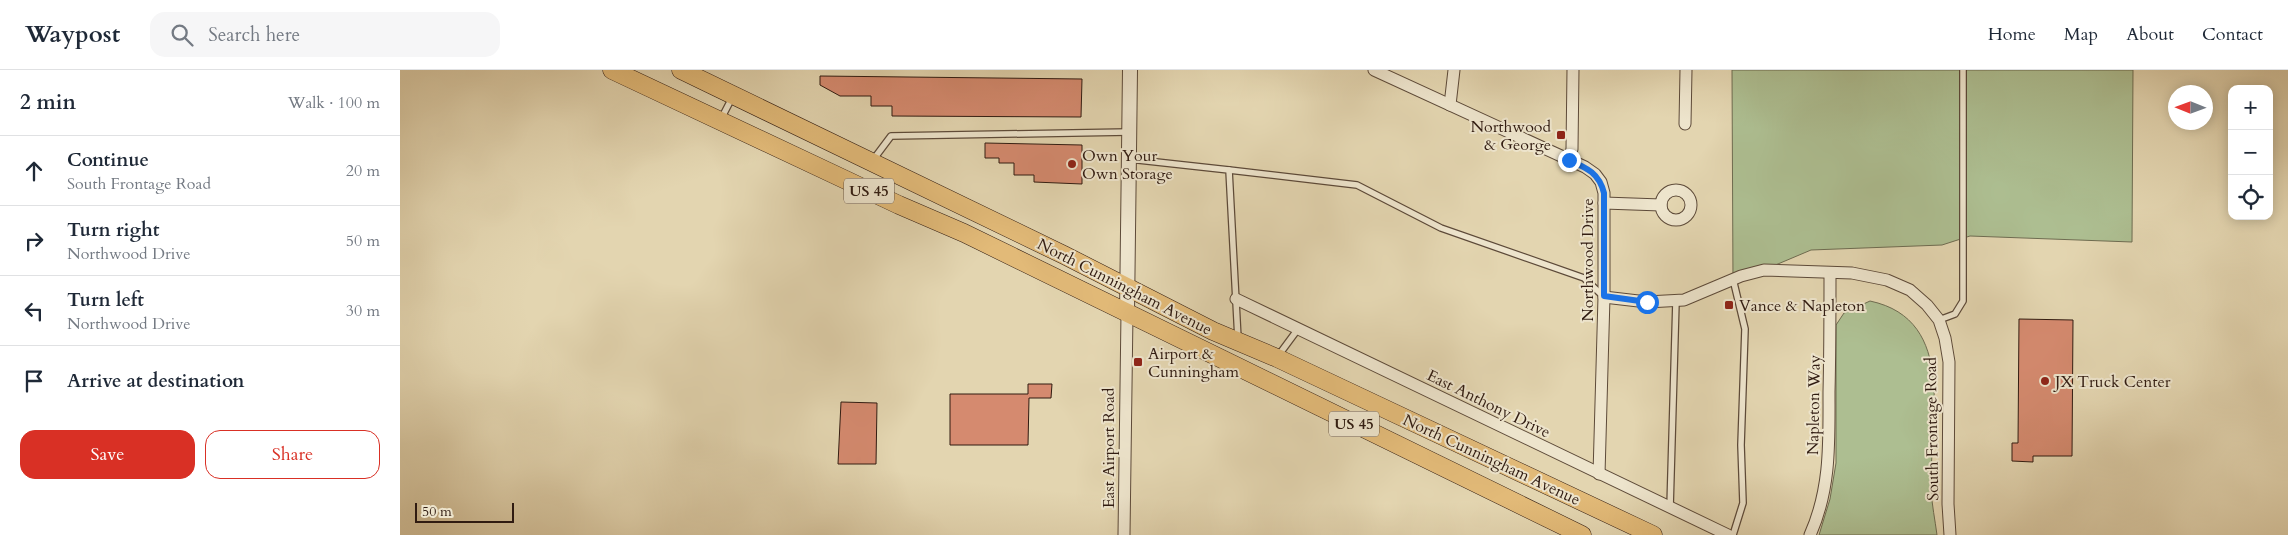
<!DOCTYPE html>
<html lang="en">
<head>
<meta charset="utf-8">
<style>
  :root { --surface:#fff; --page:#f6f6f7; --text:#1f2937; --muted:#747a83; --line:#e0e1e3; --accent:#d93025 }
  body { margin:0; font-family:Cardo,serif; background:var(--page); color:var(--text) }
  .controls { position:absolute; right:15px; top:15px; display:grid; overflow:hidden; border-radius:10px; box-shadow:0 2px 12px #0003 }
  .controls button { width:45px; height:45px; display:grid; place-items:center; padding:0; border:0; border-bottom:1px solid var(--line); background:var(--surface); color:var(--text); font:25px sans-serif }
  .compass { position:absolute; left:1768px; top:15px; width:45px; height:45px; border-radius:50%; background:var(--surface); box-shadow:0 2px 12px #0003; rotate:271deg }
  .scale { position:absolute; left:15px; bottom:12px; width:99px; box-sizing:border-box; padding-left:5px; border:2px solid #301b11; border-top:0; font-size:14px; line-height:18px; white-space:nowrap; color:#301b11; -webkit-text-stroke:4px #ede4cc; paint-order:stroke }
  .stop { position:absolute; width:15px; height:15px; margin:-11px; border:4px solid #1a73e8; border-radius:50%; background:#fff }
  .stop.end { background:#1a73e8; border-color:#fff; box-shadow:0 1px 5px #0008 }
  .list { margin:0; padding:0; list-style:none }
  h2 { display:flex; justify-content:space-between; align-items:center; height:65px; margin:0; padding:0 20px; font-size:21px }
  h2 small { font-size:16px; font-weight:400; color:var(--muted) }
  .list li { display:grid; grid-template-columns:32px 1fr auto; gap:15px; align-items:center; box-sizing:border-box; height:70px; padding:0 20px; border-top:1px solid var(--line) }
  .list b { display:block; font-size:19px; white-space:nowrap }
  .list p { margin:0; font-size:16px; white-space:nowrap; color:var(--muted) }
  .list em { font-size:16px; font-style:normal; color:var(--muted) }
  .actions { display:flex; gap:10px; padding:15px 20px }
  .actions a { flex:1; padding:11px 0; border:1px solid var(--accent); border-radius:15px; text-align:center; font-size:18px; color:var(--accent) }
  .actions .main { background:var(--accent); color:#fff }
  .icon { flex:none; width:28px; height:28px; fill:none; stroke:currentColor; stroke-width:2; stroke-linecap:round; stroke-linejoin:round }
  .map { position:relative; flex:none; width:1888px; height:465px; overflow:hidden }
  header { display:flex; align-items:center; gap:30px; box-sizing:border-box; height:70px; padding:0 25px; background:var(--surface); border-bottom:1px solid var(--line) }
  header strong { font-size:24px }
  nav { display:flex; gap:28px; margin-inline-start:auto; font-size:18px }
  .search { width:350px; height:45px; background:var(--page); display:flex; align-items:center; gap:12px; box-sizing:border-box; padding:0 18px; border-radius:15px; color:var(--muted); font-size:19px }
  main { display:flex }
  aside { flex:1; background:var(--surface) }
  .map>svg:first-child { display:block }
  .green { fill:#adbe91; stroke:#6e6c51 }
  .building { fill:#d58a6f; stroke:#301b11 }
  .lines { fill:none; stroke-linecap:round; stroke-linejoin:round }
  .service-casing { stroke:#5d4a39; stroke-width:8 }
  .minor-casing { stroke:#5d4a39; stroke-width:13 }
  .tertiary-casing { stroke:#5d4a39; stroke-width:16 }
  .primary-casing { stroke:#301b11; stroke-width:19 }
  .service { stroke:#ede4cc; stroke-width:5.5 }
  .minor { stroke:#ede4cc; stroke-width:11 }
  .tertiary { stroke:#ede4cc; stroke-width:14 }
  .primary { stroke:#e2ba78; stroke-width:18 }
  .route { stroke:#1a73e8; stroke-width:6 }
  .poi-dot { fill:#8f2418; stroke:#ede4cc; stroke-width:2 }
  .labels { text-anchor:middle; stroke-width:4; stroke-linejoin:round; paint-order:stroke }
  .shield { fill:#ede4cc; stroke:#695749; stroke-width:1 }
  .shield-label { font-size:15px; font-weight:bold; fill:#301b11 }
  .poi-label { font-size:16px; fill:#301b11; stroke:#ede4cc; text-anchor:start }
  .street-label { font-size:16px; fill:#301b11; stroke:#ede4cc }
</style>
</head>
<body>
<header>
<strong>Waypost</strong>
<div class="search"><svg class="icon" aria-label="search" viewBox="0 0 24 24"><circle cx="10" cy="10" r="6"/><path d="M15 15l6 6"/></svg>Search here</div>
<nav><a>Home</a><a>Map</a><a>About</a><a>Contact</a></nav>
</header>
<main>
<aside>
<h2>2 min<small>Walk · 100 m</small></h2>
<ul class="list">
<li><svg class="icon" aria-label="ahead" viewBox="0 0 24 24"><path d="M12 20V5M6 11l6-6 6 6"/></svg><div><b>Continue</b><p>South Frontage Road</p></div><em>20 m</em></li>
<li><svg class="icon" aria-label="right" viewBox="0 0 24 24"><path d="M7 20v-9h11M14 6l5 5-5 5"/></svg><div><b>Turn right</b><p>Northwood Drive</p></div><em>50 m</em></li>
<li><svg class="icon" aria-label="left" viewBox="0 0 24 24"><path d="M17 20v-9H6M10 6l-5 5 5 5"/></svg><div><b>Turn left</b><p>Northwood Drive</p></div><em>30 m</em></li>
<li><svg class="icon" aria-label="arrive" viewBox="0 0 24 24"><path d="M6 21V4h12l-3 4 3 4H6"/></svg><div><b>Arrive at destination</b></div></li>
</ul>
<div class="actions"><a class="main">Save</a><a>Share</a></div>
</aside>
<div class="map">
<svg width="1888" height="465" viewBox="0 0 1888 465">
  <rect width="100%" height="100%" fill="#e3d5b0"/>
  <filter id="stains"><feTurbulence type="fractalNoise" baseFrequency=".004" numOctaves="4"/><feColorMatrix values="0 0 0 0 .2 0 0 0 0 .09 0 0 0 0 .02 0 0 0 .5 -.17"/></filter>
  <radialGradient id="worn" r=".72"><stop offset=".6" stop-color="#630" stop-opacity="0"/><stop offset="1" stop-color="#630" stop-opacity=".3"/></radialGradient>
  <g class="green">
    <polygon points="1332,0 1733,0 1732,172 1570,166 1542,175 1411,180 1333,213"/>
    <path d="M1470,231c89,19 59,123 61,189 1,15 4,30 6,45h-118l11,-36 6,-36v-138l8,-12z"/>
  </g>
  <g class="building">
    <polygon points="420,6 682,9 681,47 492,46 492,36 471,36 471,26 440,26 420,15"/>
    <polygon points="585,73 682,75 682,114 634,112 634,105 614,105 614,93 599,93 599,88 585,88"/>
    <polygon points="1619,249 1673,250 1672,386 1633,386 1633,392 1612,391 1612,373 1618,373"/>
    <polygon points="628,314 652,314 651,328 629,328 628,375 550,375 550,324 628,324"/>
    <polygon points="441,332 477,333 476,394 438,394"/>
  </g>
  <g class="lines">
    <defs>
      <g id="service">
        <polyline points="321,49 333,26"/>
        <polyline points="729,89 829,100 838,269"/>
        <polyline points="473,90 491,66 729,62"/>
        <polyline points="829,100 957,115 1041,158 1184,208 1204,227"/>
        <polyline points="1539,250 1555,244 1563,231 1563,0"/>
        <polyline points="878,286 898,259"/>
        <polyline points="1270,438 1276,231"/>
        <polyline points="1333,465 1343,433 1341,375 1345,259 1333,209"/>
      </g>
      <g id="minor">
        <polyline points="974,0 1185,97 1195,104 1201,112 1204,123 1204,227 1199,404"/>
        <polyline points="1050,35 1054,0"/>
        <polyline points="1285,54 1286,0"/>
        <polyline points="1169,90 1172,79 1173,0"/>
        <circle cx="1276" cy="135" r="15"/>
        <polyline points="1204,133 1261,135"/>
        <polyline points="1204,227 1247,232 1284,230 1341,206 1364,200 1452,203 1487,210 1510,220 1527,235 1539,250 1545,268 1549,292 1548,434 1550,465"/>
        <polyline points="836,229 1328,465"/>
        <polyline points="724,465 727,243"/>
        <path d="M1410,465c21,-47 19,-93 19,-143 1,-40 1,-80 1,-119"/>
      </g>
      <polyline id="tertiary" points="727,243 730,0"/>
      <g id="primary">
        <polyline points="212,0 499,135 564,163 1182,465"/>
        <polyline points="281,0 664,185 813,261 877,288 1253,465"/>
      </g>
    </defs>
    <use href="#service" class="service-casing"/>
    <use href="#minor" class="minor-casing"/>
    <use href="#tertiary" class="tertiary-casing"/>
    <use href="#primary" class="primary-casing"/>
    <use href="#service" class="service"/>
    <use href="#minor" class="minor"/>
    <use href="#tertiary" class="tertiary"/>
    <use href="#primary" class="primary"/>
  </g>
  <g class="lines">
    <path class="route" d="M1169,90c18,8 30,13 35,33v103l43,6"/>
  </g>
  <g class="poi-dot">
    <rect x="1156" y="60" width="10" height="10" rx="2.5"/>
    <circle cx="672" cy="94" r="5"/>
    <rect x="1324" y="230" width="10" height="10" rx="2.5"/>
    <rect x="733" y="287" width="10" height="10" rx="2.5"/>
    <circle cx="1645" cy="311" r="5"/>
  </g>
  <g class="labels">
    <g class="shield">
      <rect x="444" y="108.5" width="50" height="25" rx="4"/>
      <rect x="929" y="341.5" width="50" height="25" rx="4"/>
    </g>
    <g class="shield-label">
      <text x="469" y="126">US 45</text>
      <text x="954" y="359">US 45</text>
    </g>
    <g class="poi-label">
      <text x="1151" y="62" text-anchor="end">Northwood<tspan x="1151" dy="18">&amp; George</tspan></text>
      <text x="682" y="91">Own Your<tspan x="682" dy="18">Own Storage</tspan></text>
      <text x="1339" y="241">Vance &amp; Napleton</text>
      <text x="748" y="289">Airport &amp;<tspan x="748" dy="18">Cunningham</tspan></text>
      <text x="1655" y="317">JX Truck Center</text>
    </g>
    <g class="street-label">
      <text transform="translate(1187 190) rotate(-90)" y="6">Northwood Drive</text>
      <text transform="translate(725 216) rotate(27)" y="6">North Cunningham Avenue</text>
      <text transform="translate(1089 333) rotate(26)" y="6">East Anthony Drive</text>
      <text transform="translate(1413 335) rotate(-89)" y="6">Napleton Way</text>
      <text transform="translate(1531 359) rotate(-91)" y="6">South Frontage Road</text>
      <text transform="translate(708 378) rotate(-90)" y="6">East Airport Road</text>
      <text transform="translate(1092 389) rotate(25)" y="6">North Cunningham Avenue</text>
    </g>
  </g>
  <rect width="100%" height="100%" filter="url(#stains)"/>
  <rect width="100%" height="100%" fill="url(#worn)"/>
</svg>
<div class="controls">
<button>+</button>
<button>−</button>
<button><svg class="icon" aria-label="locate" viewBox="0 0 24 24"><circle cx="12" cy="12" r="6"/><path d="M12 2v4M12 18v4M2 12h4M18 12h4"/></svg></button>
</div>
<svg class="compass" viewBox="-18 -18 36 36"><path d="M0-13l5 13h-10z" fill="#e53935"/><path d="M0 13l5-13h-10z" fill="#747a83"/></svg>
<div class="scale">50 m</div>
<div class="stop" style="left:1247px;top:232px"></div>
<div class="stop end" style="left:1169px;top:90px"></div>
</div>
</main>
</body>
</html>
